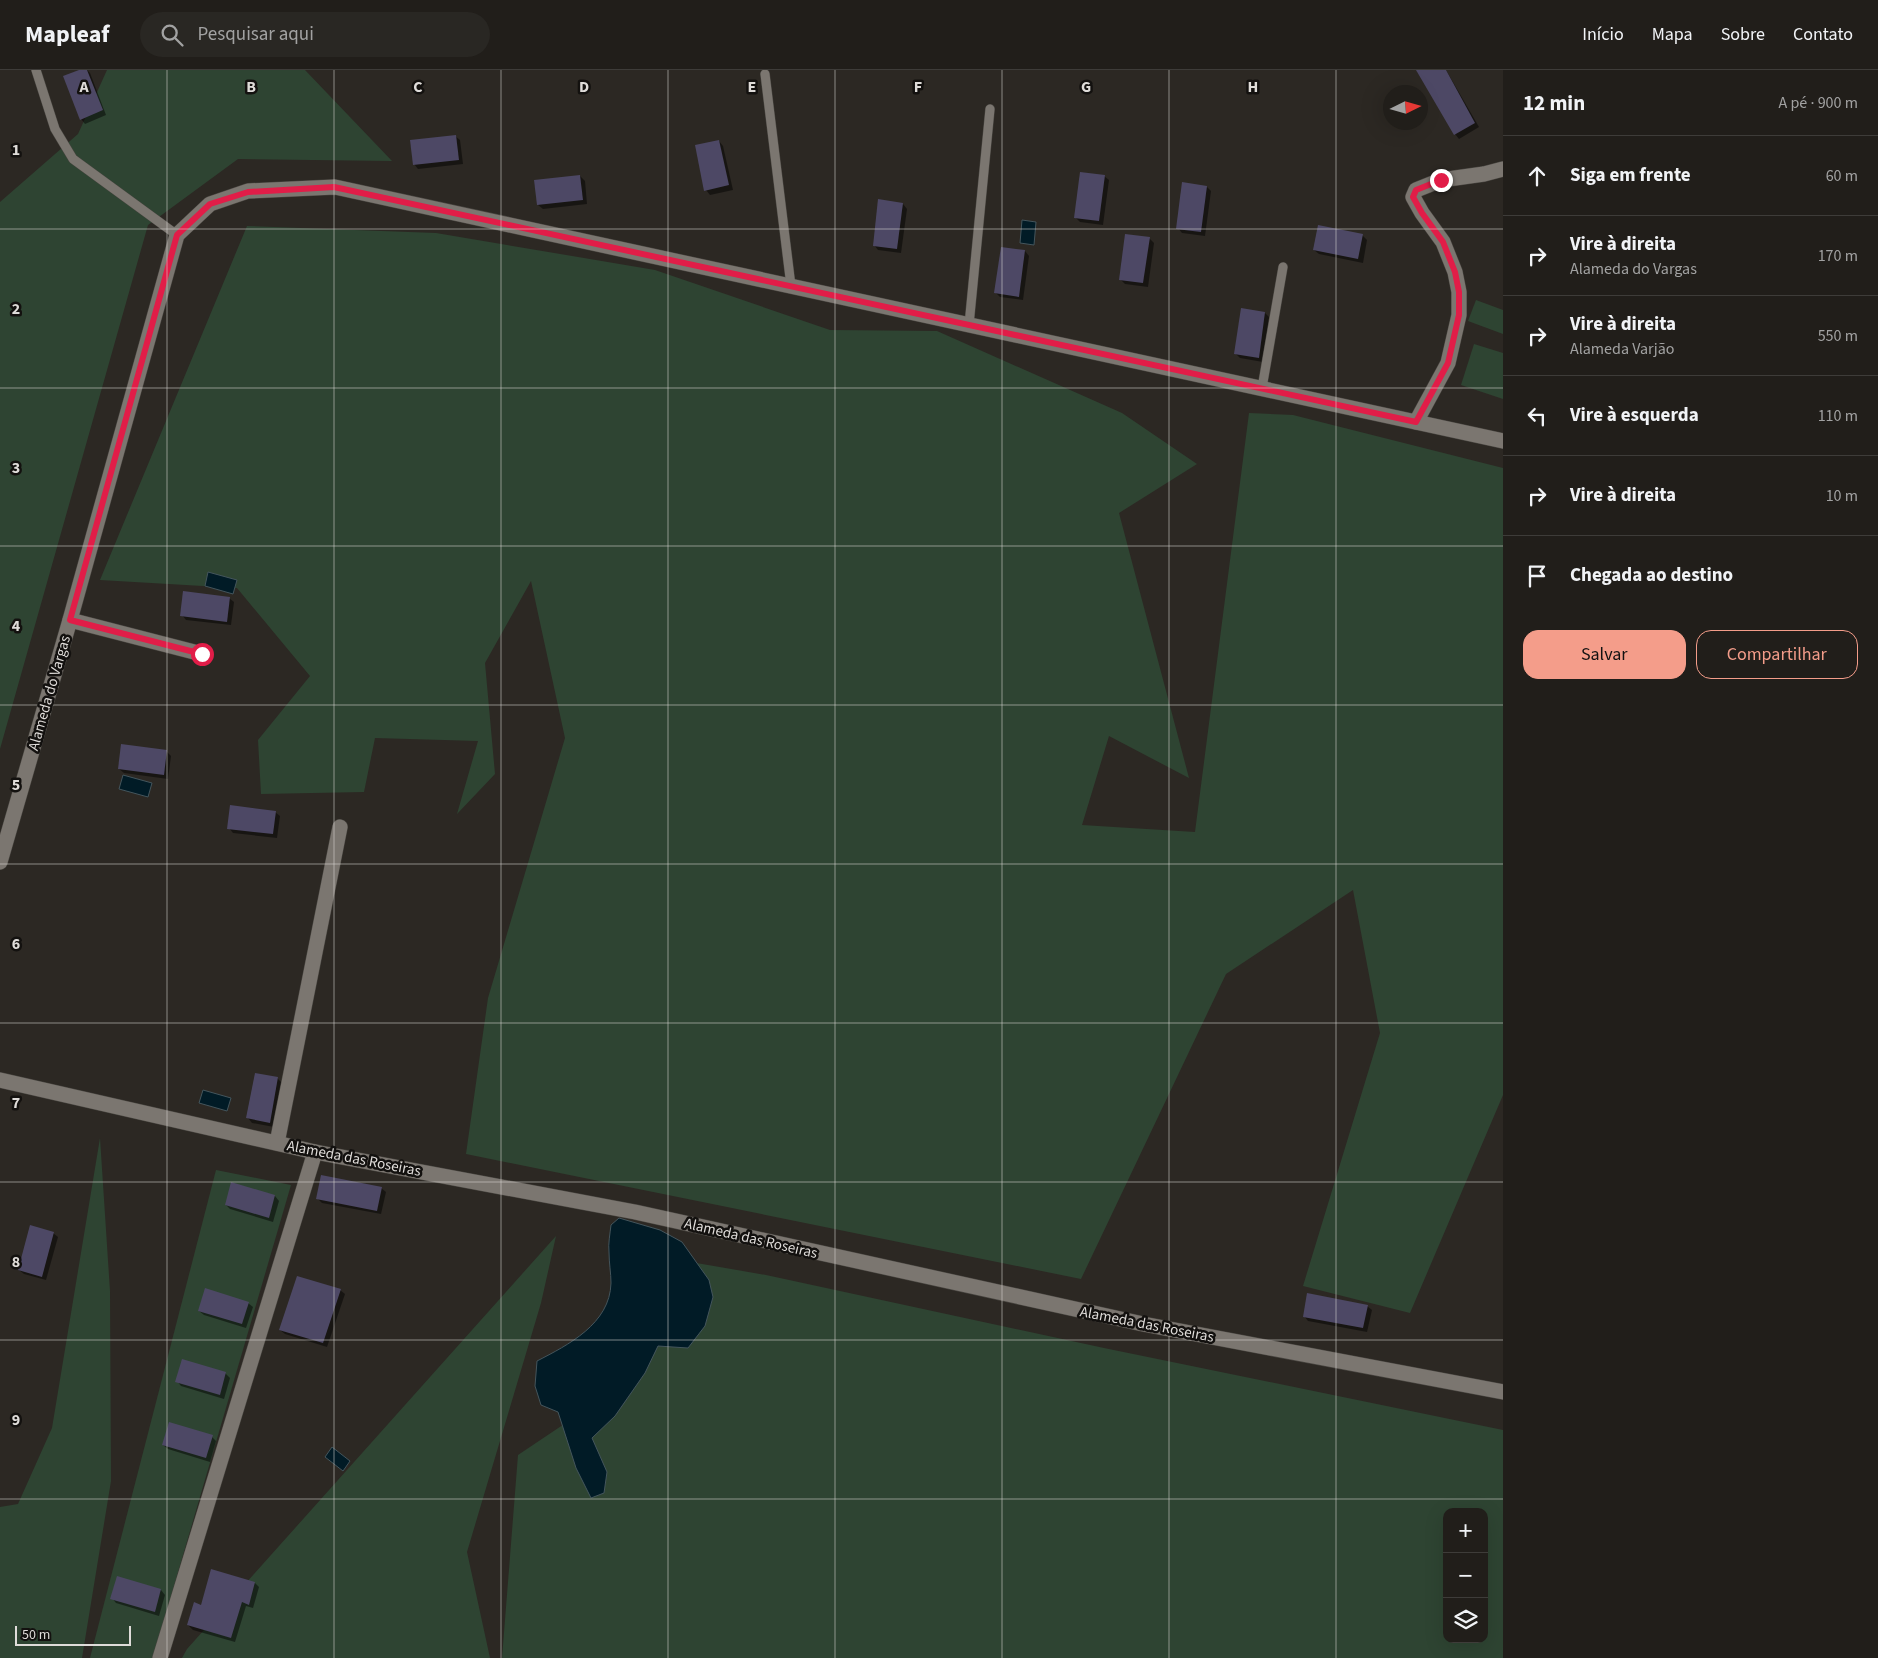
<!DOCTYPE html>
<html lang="pt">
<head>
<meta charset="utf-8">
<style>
  :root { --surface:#211e1a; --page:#292723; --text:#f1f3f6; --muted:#a2a2a2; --line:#3e3c39; --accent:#f49d8a }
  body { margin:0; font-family:"Source Sans 3",sans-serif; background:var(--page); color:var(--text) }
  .controls { position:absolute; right:15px; bottom:15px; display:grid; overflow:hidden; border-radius:10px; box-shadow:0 5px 20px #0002 }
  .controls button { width:45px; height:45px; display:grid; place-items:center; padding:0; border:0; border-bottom:1px solid var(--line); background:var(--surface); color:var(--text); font:25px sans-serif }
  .compass { position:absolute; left:1383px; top:15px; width:45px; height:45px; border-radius:50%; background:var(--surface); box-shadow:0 5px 20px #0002; rotate:85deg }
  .scale { position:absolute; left:15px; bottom:12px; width:116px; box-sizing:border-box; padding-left:5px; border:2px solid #dfdcd9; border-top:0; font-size:14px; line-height:18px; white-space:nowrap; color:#dfdcd9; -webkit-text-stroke:4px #13110f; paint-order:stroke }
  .stop { position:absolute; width:15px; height:15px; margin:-11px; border:4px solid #e11d48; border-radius:50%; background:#fff }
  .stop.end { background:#e11d48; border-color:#fff; box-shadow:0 1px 5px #0008 }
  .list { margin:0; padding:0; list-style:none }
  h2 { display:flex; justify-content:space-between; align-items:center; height:65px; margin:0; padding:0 20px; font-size:21px }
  h2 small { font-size:16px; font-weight:400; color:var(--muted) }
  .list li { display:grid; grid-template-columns:32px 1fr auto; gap:15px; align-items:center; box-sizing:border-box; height:80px; padding:0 20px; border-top:1px solid var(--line) }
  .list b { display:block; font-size:19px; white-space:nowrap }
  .list p { margin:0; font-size:16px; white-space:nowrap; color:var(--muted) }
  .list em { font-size:16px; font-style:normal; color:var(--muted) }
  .actions { display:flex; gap:10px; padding:15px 20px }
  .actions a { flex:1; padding:11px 0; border:1px solid var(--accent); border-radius:15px; text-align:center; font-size:18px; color:var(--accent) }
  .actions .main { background:var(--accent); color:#111 }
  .icon { flex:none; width:28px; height:28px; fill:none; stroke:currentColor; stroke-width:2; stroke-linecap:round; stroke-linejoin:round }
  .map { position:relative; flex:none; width:1503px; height:1588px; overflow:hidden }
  header { display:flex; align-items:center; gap:30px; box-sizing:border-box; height:70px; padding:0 25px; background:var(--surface); border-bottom:1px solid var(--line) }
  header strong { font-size:24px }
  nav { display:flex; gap:28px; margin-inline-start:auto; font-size:18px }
  .search { width:350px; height:45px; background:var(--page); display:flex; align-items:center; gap:12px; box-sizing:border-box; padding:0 18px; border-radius:28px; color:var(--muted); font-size:19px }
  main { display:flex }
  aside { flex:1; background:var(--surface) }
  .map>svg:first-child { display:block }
  .green { fill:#2e4432; fill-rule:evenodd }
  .water { fill:#011b26; stroke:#44555c }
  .shadow { fill:#0007 }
  .building { fill:#4d4865 }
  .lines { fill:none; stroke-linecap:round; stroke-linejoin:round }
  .service-casing { stroke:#494641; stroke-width:10 }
  .minor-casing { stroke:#494641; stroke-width:16 }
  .service { stroke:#7b7670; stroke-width:9 }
  .minor { stroke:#7b7670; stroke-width:15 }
  .route { stroke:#e11d48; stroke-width:6 }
  .grid { fill:none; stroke:#dfdcd9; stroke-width:1; stroke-opacity:0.55 }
  .labels { text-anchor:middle; stroke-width:5; stroke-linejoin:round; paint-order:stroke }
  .street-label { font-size:15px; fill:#dfdcd9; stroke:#13110f }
  .grid-label { font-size:16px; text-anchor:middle; font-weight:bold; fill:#dfdcd9; stroke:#13110f; stroke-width:5; stroke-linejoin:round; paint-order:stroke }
</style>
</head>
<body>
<header>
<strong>Mapleaf</strong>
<div class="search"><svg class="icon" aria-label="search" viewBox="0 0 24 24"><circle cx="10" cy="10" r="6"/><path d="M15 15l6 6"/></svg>Pesquisar aqui</div>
<nav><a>Início</a><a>Mapa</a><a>Sobre</a><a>Contato</a></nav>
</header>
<main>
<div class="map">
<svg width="1503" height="1588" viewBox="0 0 1503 1588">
  <rect width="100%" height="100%" fill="#2c2823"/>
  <g class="green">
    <polygon points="107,0 305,0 392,91 238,89 148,155 0,679 0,132 78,64"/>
    <polygon points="247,156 436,163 655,200 830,260 937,261 1122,343 1197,394 1119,443 1189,708 1109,666 1082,755 1195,762 1249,343 1293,345 1503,398 1503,1025 1410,1243 1303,1216 1380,963 1353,820 1226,904 1081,1209 466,1084 488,928 565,668 531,511 485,593 495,704 457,744 478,671 375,668 364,722 261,724 258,670 310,606 237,518 100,510"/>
    <polygon points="1476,230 1503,240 1503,264 1468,251"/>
    <polygon points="1474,274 1503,283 1503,329 1461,315"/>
    <polygon points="100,1068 110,1221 111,1411 82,1588 0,1588 0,1437 18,1434 52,1358"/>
    <polygon points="216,1100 291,1115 153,1588 90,1588"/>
    <polygon points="556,1166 541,1233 467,1482 490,1588 182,1588 187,1579"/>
    <path d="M679,1190l87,15 338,73 399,82v228h-1001l16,-203 91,-61zM1447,1442h37v127h-37z"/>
  </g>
  <g class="water">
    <polygon points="1022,150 1036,152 1034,175 1020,173"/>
    <polygon points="208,502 237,510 233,524 205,516"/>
    <polygon points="123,705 152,713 148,727 119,719"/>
    <polygon points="203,1020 231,1028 227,1041 199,1033"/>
    <path d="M619,1148l41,12 22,12 27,38 4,17 -8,29 -17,22 -30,-2 -13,27 -30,43 -23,22 15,34 -3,21 -13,5 -15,-30 -18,-56 -17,-7 -6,-19 2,-25c31,-16 73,-37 74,-78 0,-10 -2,-20 -2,-31 -1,-8 1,-18 2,-27z"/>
    <polygon points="332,1377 350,1391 343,1401 325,1387"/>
  </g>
  <g class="shadow">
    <polygon points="82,0 87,0 90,3 106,45 85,54 81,49"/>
    <polygon points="1421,0 1446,0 1479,57 1459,69 1455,64"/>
    <polygon points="455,66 460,70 463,94 418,99 414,94"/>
    <polygon points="719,71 723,76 733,120 710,125 706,120"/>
    <polygon points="580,106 585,111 587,134 543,139 538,135"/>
    <polygon points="1104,106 1109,110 1103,155 1080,152 1075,147"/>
    <polygon points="1207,117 1211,121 1205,166 1182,163 1178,158"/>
    <polygon points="903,134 907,139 901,183 878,180 874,175"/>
    <polygon points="1362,165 1367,170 1363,193 1319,184 1314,180"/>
    <polygon points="1149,168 1154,173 1148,217 1125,214 1120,209"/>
    <polygon points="1025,181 1029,186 1023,230 1000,227 996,223"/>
    <polygon points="1265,243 1269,247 1263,292 1240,288 1236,284"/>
    <polygon points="229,528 234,532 231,555 186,550 182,545"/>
    <polygon points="166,681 171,686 168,709 124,703 119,699"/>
    <polygon points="275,742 280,746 277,768 233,763 229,758"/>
    <polygon points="277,1008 282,1013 274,1057 252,1053 248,1048"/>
    <polygon points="232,1114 275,1126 279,1131 273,1152 230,1139 226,1135"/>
    <polygon points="381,1118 386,1122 381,1144 322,1133 318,1129"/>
    <polygon points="53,1163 58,1167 46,1210 24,1204 19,1200"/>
    <polygon points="340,1220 345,1224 327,1277 285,1264 280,1260"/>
    <polygon points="248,1233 253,1237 246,1258 204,1245 199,1241"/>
    <polygon points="1367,1236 1372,1240 1367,1262 1308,1251 1304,1246"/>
    <polygon points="225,1303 230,1308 224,1329 181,1316 177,1311"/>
    <polygon points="212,1367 216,1371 210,1392 168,1379 163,1375"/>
    <polygon points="255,1513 259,1517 253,1538 246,1536 235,1572 193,1560 188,1555 202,1536"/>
    <polygon points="161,1520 165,1525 159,1546 116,1533 112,1528"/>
  </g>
  <g class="building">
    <polygon points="79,0 87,0 103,40 80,50 63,6"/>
    <polygon points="1416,0 1446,0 1475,53 1454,65"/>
    <polygon points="456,65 459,90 413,95 410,70"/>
    <polygon points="719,70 729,115 704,121 695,75"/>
    <polygon points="1080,102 1105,105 1099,151 1074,148"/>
    <polygon points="580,105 583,130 537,135 534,110"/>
    <polygon points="1182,112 1207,116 1201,162 1176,159"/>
    <polygon points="878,129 903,133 897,179 873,176"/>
    <polygon points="1318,155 1363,164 1358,189 1313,180"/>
    <polygon points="1125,164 1150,167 1143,213 1119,210"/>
    <polygon points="1001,177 1025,180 1019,227 994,223"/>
    <polygon points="1241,238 1265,242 1259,288 1234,284"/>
    <polygon points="183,521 230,527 227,552 180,546"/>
    <polygon points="121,674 167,680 164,705 118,699"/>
    <polygon points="230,735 276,741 273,764 227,759"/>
    <polygon points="255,1003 278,1007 270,1053 246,1048"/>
    <polygon points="321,1105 382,1117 377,1141 316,1129"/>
    <polygon points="231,1112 275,1125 269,1148 225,1135"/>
    <polygon points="30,1155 54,1162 42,1207 18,1200"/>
    <polygon points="297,1206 341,1219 323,1273 279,1260"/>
    <polygon points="205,1218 249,1232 242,1254 198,1241"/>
    <polygon points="1307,1223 1368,1235 1363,1258 1303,1247"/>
    <polygon points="182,1289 226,1302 220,1325 175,1312"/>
    <polygon points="169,1352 213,1365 206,1388 162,1375"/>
    <polygon points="211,1499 255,1512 249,1535 242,1532 231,1568 187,1555 194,1532 201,1535"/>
    <polygon points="117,1506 161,1519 155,1542 110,1529"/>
  </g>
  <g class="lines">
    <defs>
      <g id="service">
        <polyline points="36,0 55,59 73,89 177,165"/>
        <polyline points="765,4 791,216"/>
        <polyline points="969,255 990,39"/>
        <polyline points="1262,318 1283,197"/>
      </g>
      <g id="minor">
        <polyline points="1416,352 1448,293 1459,245 1459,222 1455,202 1443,172 1422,143 1413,127 1416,120 1441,110 1484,104 1503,99"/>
        <polyline points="70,550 202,584"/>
        <polyline points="0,792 70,550 177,165 210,134 248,121 335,117 1503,371"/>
        <polyline points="0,1010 315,1082 635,1142 1143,1254 1503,1322"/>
        <polyline points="277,1073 340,757"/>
        <polyline points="160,1588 315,1082"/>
      </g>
    </defs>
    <use href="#service" class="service-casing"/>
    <use href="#minor" class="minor-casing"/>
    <use href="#service" class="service"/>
    <use href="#minor" class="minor"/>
  </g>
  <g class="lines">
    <polyline class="route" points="202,584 70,550 177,165 210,134 248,122 334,117 1416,352 1448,293 1459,245 1459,222 1455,202 1443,172 1422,143 1413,127 1416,120 1441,110"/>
  </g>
  <path class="grid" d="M167,0v1588M334,0v1588M501,0v1588M668,0v1588M835,0v1588M1002,0v1588M1169,0v1588M1336,0v1588M0,159h1503M0,318h1503M0,476h1503M0,635h1503M0,794h1503M0,953h1503M0,1112h1503M0,1270h1503M0,1429h1503"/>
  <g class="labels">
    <g class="street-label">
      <text transform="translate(49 623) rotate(-74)" y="5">Alameda do Vargas</text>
      <text transform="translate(354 1088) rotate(11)" y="5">Alameda das Roseiras</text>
      <text transform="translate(751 1168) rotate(13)" y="5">Alameda das Roseiras</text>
      <text transform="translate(1147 1254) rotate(11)" y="5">Alameda das Roseiras</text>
    </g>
  </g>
  <g class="grid-label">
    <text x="84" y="22">A</text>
    <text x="251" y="22">B</text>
    <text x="418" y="22">C</text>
    <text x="584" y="22">D</text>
    <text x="752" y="22">E</text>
    <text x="918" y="22">F</text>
    <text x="1086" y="22">G</text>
    <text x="1253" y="22">H</text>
    <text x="16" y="85">1</text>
    <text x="16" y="244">2</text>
    <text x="16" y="403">3</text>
    <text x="16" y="561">4</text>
    <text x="16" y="720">5</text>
    <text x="16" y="879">6</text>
    <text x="16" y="1038">7</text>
    <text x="16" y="1197">8</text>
    <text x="16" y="1355">9</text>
  </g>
</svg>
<div class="controls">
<button>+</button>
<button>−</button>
<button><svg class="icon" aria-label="layers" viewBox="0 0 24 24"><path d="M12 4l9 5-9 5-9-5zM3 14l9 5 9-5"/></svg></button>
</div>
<svg class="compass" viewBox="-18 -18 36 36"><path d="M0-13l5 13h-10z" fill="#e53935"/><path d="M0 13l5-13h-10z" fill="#a2a2a2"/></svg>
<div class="scale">50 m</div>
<div class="stop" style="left:202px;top:584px"></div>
<div class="stop end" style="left:1441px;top:110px"></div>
</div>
<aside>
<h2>12 min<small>A pé · 900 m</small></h2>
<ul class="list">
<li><svg class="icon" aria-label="ahead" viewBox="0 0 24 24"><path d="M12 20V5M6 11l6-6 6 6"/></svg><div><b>Siga em frente</b></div><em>60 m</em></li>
<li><svg class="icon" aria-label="right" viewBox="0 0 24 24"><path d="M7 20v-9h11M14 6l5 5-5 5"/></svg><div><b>Vire à direita</b><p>Alameda do Vargas</p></div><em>170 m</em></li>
<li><svg class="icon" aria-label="right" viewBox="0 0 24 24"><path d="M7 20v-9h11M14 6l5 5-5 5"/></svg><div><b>Vire à direita</b><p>Alameda Varjão</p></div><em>550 m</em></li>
<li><svg class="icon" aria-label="left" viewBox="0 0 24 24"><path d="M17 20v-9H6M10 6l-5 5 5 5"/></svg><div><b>Vire à esquerda</b></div><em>110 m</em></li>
<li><svg class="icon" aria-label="right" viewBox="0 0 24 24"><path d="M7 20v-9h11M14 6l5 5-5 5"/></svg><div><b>Vire à direita</b></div><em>10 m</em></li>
<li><svg class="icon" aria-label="arrive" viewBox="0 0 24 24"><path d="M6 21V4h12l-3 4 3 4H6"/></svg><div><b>Chegada ao destino</b></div></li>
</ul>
<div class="actions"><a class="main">Salvar</a><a>Compartilhar</a></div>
</aside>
</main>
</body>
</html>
